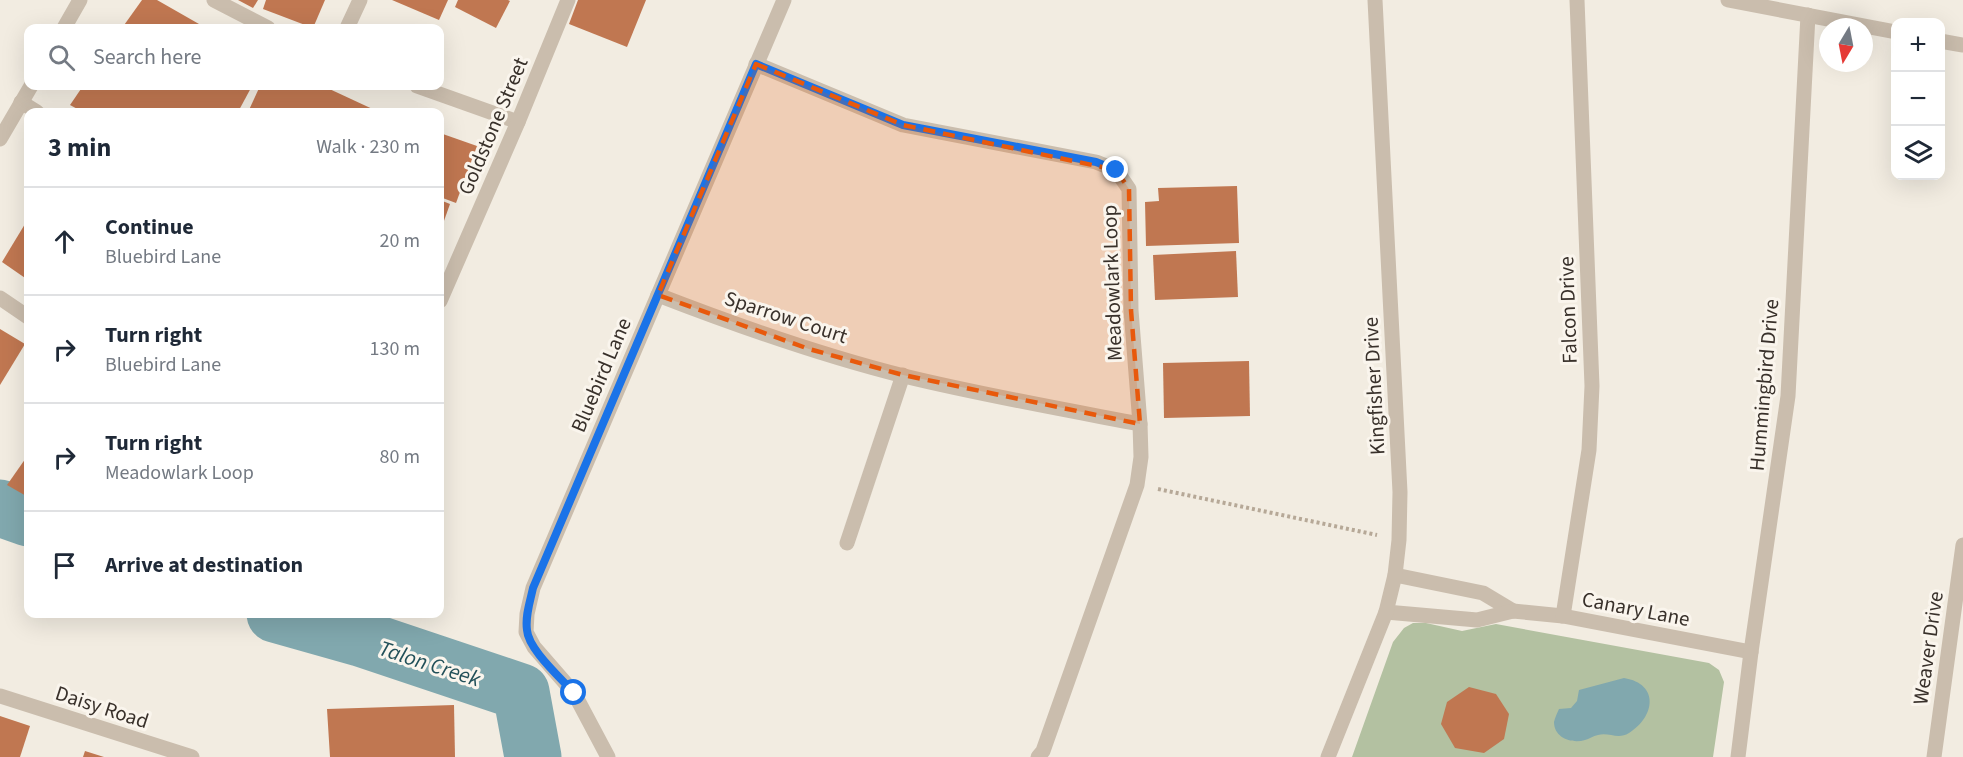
<!DOCTYPE html>
<html lang="en">
<head>
<meta charset="utf-8">
<style>
  :root { --surface:#fff; --page:#f6f6f7; --text:#1f2937; --muted:#747a83; --line:#e0e1e3 }
  body { margin:0; font-family:"Source Sans 3",sans-serif; background:var(--page); color:var(--text) }
  .controls { position:absolute; right:18px; top:18px; display:grid; overflow:hidden; border-radius:12px; box-shadow:0 6px 24px #0002 }
  .controls button { width:54px; height:54px; display:grid; place-items:center; padding:0; border:0; border-bottom:2px solid var(--line); background:var(--surface); color:var(--text); font:30px sans-serif }
  .compass { position:absolute; left:1819px; top:18px; width:54px; height:54px; border-radius:50%; background:var(--surface); box-shadow:0 6px 24px #0002; rotate:190deg }
  .stop { position:absolute; width:18px; height:18px; margin:-14px; border:4px solid #1a73e8; border-radius:50%; background:#fff }
  .stop.end { background:#1a73e8; border-color:#fff; box-shadow:0 2px 6px #0008 }
  .list { margin:0; padding:0; list-style:none }
  h2 { display:flex; justify-content:space-between; align-items:center; height:78px; margin:0; padding:0 24px; font-size:26px }
  h2 small { font-size:20px; font-weight:400; color:var(--muted) }
  .list li { display:grid; grid-template-columns:39px 1fr auto; gap:18px; align-items:center; box-sizing:border-box; height:108px; padding:0 24px; border-top:2px solid var(--line) }
  .list b { display:block; font-size:22px; white-space:nowrap }
  .list p { margin:0; font-size:20px; white-space:nowrap; color:var(--muted) }
  .list em { font-size:20px; font-style:normal; color:var(--muted) }
  .icon { flex:none; width:33px; height:33px; fill:none; stroke:currentColor; stroke-width:2; stroke-linecap:round; stroke-linejoin:round }
  .map { position:relative; flex:none; width:1963px; height:757px; overflow:hidden }
  .search { position:absolute; background:var(--surface); box-shadow:0 6px 24px #0002; left:24px; top:24px; width:420px; height:66px; display:flex; align-items:center; gap:15px; box-sizing:border-box; padding:0 21px; border-radius:12px; color:var(--muted); font-size:22px }
  .panel { position:absolute; background:var(--surface); box-shadow:0 6px 24px #0002; left:24px; top:108px; width:420px; height:510px; border-radius:12px }
  .map>svg:first-child { display:block }
  .green { fill:#b3c1a1 }
  .water { fill:#81a8ae }
  .lines { fill:none; stroke-linecap:round; stroke-linejoin:round }
  .river { stroke:#81a8ae; stroke-width:57 }
  .building { fill:#c07751 }
  .path { stroke:#b6a897; stroke-width:4; stroke-dasharray:3 3; stroke-linecap:butt }
  .minor { stroke:#cabdad; stroke-width:15 }
  .route { stroke:#1a73e8; stroke-width:8 }
  .marked { fill:#e8590c; fill-opacity:0.2; stroke:#e8590c; stroke-width:4.5; stroke-dasharray:12 8; stroke-linejoin:round }
  .labels { text-anchor:middle; stroke-width:6; stroke-linejoin:round; paint-order:stroke }
  .street-label { font-size:21px; fill:#39312b; stroke:#faf5ed }
  .water-label { font-size:22px; font-style:italic; fill:#225059; stroke:#faf5ed }
</style>
</head>
<body>
<div class="map">
<svg width="1963" height="757" viewBox="0 0 1963 757">
  <rect width="100%" height="100%" fill="#f2ece1"/>
  <polygon class="green" points="1413,623 1426,623 1462,631 1496,624 1709,663 1719,670 1724,682 1713,757 1352,757 1393,642 1404,628"/>
  <path class="water" d="M1624,678c36,6 31,39 5,55 -11,7 -20,-1 -31,2 -5,1 -9,4 -13,5 -13,4 -31,-2 -31,-18 1,-4 3,-9 5,-13l12,-1 6,-7 2,-11z"/>
  <g class="lines">
    <g class="river">
      <polyline points="0,508 28,518"/>
      <polyline points="275,614 360,638 521,692 533,757"/>
    </g>
  </g>
  <g class="building">
    <polygon points="142,0 157,0 206,28 122,28"/>
    <polygon points="238,0 258,0 253,8"/>
    <polygon points="266,0 325,0 313,28 263,9"/>
    <polygon points="392,0 448,0 439,20"/>
    <polygon points="458,0 508,0 510,1 496,28 455,7"/>
    <polygon points="578,0 646,0 627,47 569,24"/>
    <polygon points="83,86 252,86 238,112 83,112 70,105"/>
    <polygon points="260,86 323,86 379,112 248,112"/>
    <polygon points="440,133 477,146 456,203 440,197"/>
    <polygon points="1237,186 1239,243 1146,246 1145,202 1159,201 1158,188"/>
    <polygon points="440,200 450,204 440,232"/>
    <polygon points="28,219 28,280 2,262"/>
    <polygon points="1236,251 1238,297 1155,300 1153,255"/>
    <polygon points="0,329 25,344 0,385"/>
    <polygon points="1249,361 1250,416 1164,418 1163,363"/>
    <polygon points="28,455 28,497 7,485"/>
    <polygon points="1469,687 1496,694 1509,714 1504,739 1484,753 1455,748 1441,724 1447,702"/>
    <polygon points="454,705 455,757 330,757 327,709"/>
    <polygon points="0,716 30,726 20,757 0,757"/>
    <polygon points="85,751 104,757 83,757"/>
  </g>
  <g class="lines">
    <polyline class="path" points="1158,489 1377,535"/>
    <g class="minor">
      <polyline points="214,0 268,28"/>
      <polyline points="1728,0 1896,32"/>
      <polyline points="64,28 80,0"/>
      <polyline points="347,28 360,0"/>
      <polyline points="1940,41 1963,45"/>
      <polyline points="756,64 903,125 1096,162 1116,170 1129,189 1131,310 1140,424 1141,457 1137,485 1043,751 1038,757"/>
      <polyline points="417,86 518,122"/>
      <polyline points="21,102 37,112"/>
      <polyline points="0,139 31,86"/>
      <path d="M658,295c80,31 162,60 246,81 78,19 157,33 236,48"/>
      <polyline points="0,298 28,317"/>
      <polyline points="440,301 518,122 568,0"/>
      <polyline points="847,543 903,375"/>
      <polyline points="1395,575 1483,593 1513,611"/>
      <polyline points="1386,612 1477,620 1513,611 1563,616 1751,652"/>
      <polyline points="1563,616 1589,450 1592,386 1577,0"/>
      <polyline points="0,696 192,757"/>
      <polyline points="608,757 574,693 534,647 526,632 527,614 533,588 784,0"/>
      <polyline points="1328,757 1386,612 1395,575 1399,540 1400,492 1375,0"/>
      <polyline points="1738,757 1751,652 1788,396 1808,15"/>
      <polyline points="1934,757 1963,545"/>
    </g>
  </g>
  <g class="lines">
    <path class="route" d="M574,693c-13,-15 -46,-44 -47,-63 -2,-14 3,-28 6,-42l223,-524 147,61 193,37 20,8"/>
  </g>
  <path class="marked" d="M756,64l147,61 213,45 13,19 2,121 9,114 -237,-49 -94,-26 -151,-54z"/>
  <g class="labels">
    <g class="street-label">
      <text transform="translate(493 126) rotate(-67)" y="7">Goldstone Street</text>
      <text transform="translate(1112 283) rotate(-92)" y="7">Meadowlark Loop</text>
      <text transform="translate(1568 310) rotate(-92)" y="7">Falcon Drive</text>
      <text transform="translate(786 317) rotate(18)" y="7">Sparrow Court</text>
      <text transform="translate(601 375) rotate(-67)" y="7">Bluebird Lane</text>
      <text transform="translate(1764 385) rotate(-85)" y="7">Hummingbird Drive</text>
      <text transform="translate(1374 386) rotate(-93)" y="7">Kingfisher Drive</text>
      <text transform="translate(1636 609) rotate(11)" y="7">Canary Lane</text>
      <text transform="translate(1928 648) rotate(-82)" y="7">Weaver Drive</text>
      <text transform="translate(102 707) rotate(18)" y="7">Daisy Road</text>
    </g>
    <g class="water-label">
      <text transform="translate(430 663) rotate(18)" y="8">Talon Creek</text>
    </g>
  </g>
</svg>
<div class="controls">
<button>+</button>
<button>−</button>
<button><svg class="icon" aria-label="layers" viewBox="0 0 24 24"><path d="M12 4l9 5-9 5-9-5zM3 14l9 5 9-5"/></svg></button>
</div>
<svg class="compass" viewBox="-18 -18 36 36"><path d="M0-13l5 13h-10z" fill="#e53935"/><path d="M0 13l5-13h-10z" fill="#747a83"/></svg>
<div class="stop" style="left:574px;top:693px"></div>
<div class="stop end" style="left:1116px;top:170px"></div>
<div class="search"><svg class="icon" aria-label="search" viewBox="0 0 24 24"><circle cx="10" cy="10" r="6"/><path d="M15 15l6 6"/></svg>Search here</div>
<section class="panel">
<h2>3 min<small>Walk · 230 m</small></h2>
<ul class="list">
<li><svg class="icon" aria-label="ahead" viewBox="0 0 24 24"><path d="M12 20V5M6 11l6-6 6 6"/></svg><div><b>Continue</b><p>Bluebird Lane</p></div><em>20 m</em></li>
<li><svg class="icon" aria-label="right" viewBox="0 0 24 24"><path d="M7 20v-9h11M14 6l5 5-5 5"/></svg><div><b>Turn right</b><p>Bluebird Lane</p></div><em>130 m</em></li>
<li><svg class="icon" aria-label="right" viewBox="0 0 24 24"><path d="M7 20v-9h11M14 6l5 5-5 5"/></svg><div><b>Turn right</b><p>Meadowlark Loop</p></div><em>80 m</em></li>
<li><svg class="icon" aria-label="arrive" viewBox="0 0 24 24"><path d="M6 21V4h12l-3 4 3 4H6"/></svg><div><b>Arrive at destination</b></div></li>
</ul>
</section>
</div>
</body>
</html>
